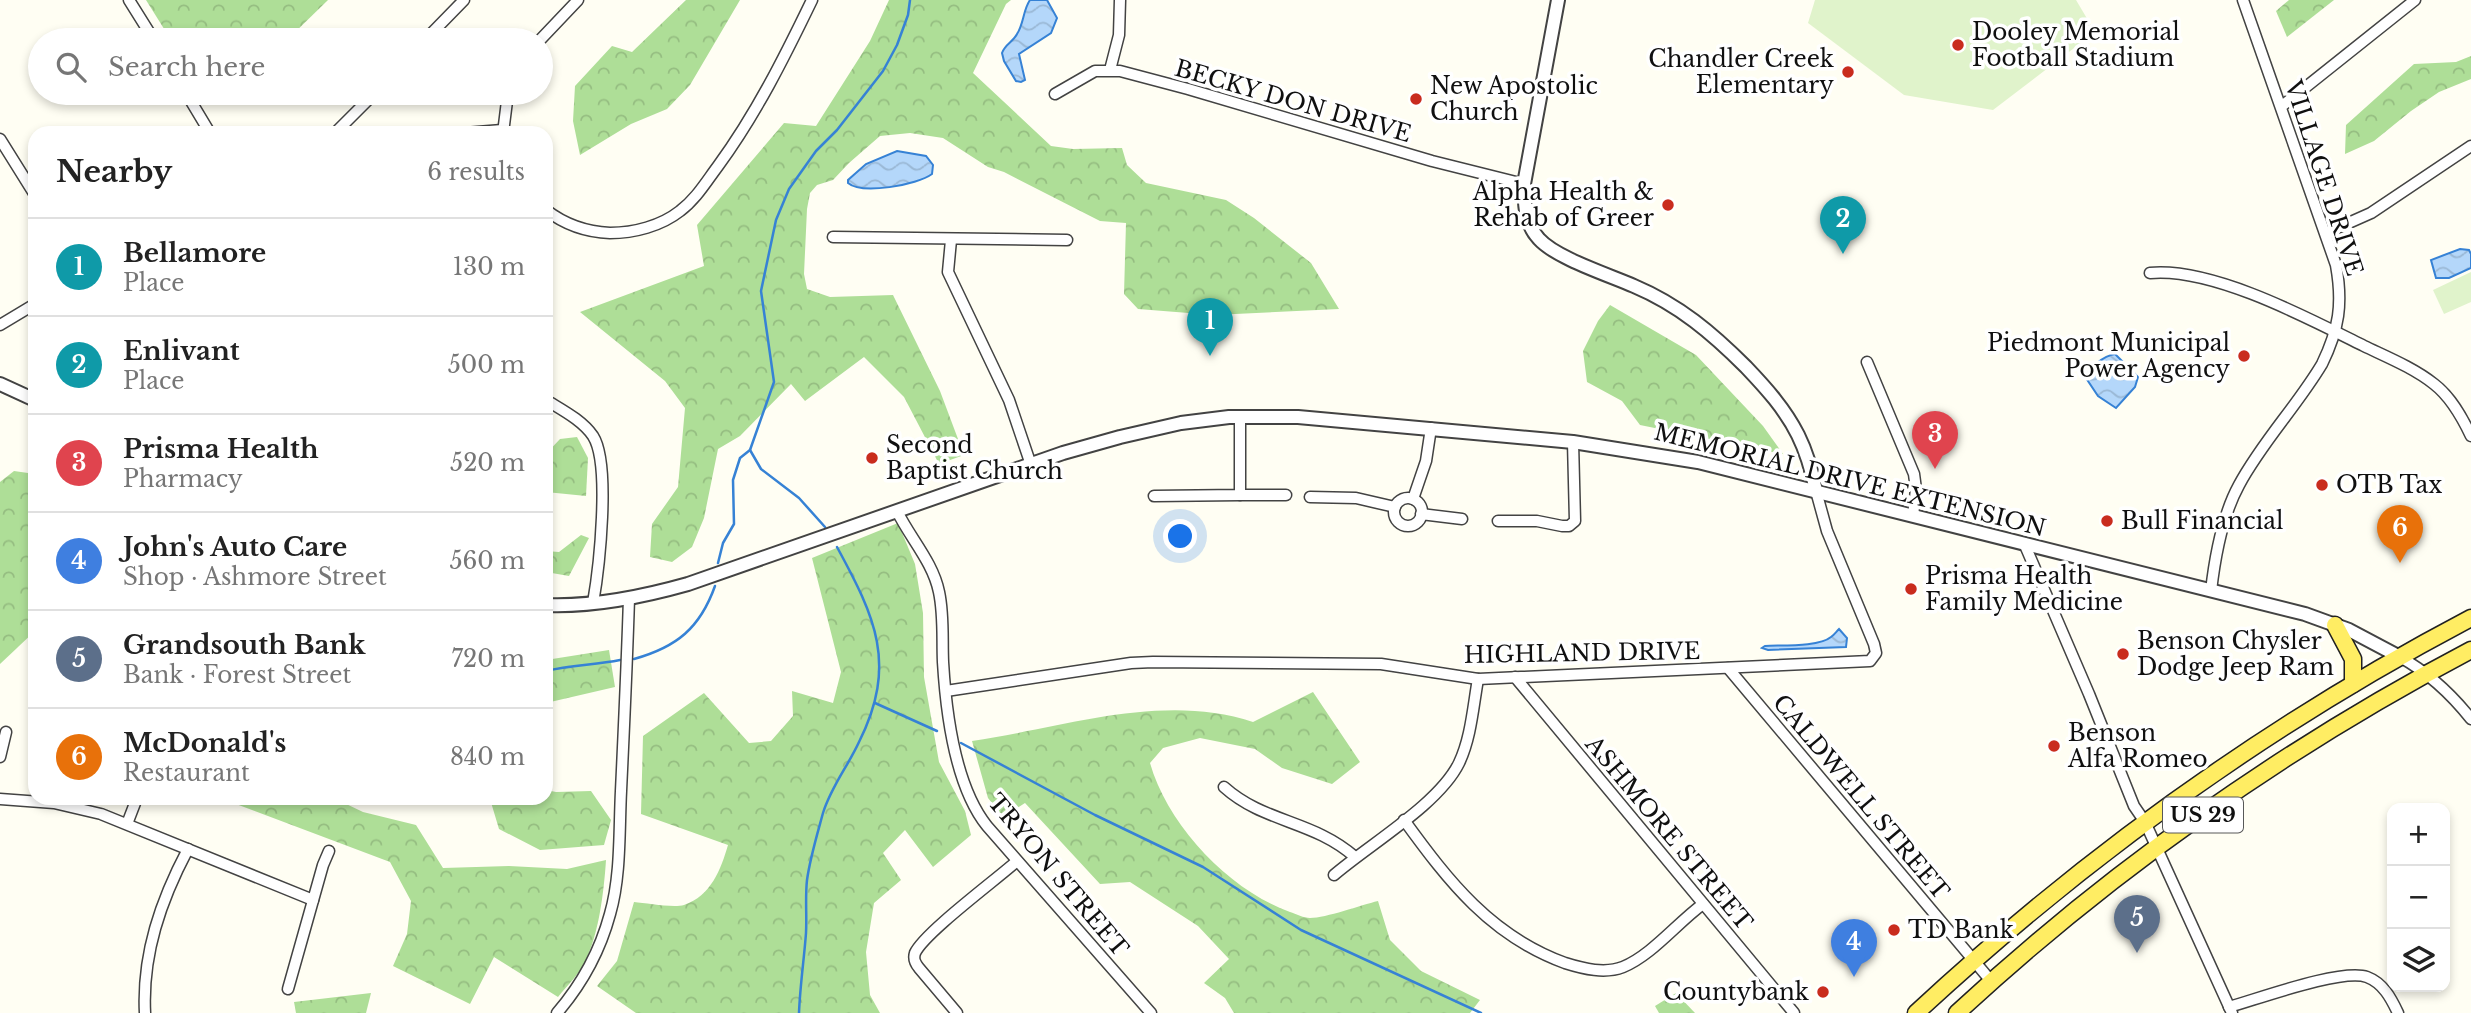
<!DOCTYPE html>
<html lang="en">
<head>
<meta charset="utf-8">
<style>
  :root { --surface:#fff; --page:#f2f2f2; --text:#222; --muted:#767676; --line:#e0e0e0; --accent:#c92c1e }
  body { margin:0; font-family:"Libre Baskerville",serif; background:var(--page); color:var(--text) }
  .controls { position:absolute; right:21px; bottom:21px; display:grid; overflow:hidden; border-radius:14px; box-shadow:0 4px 10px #0003 }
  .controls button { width:63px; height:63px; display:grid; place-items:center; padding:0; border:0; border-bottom:2px solid var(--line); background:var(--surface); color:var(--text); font:35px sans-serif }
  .you { position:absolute; left:1181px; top:537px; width:24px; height:24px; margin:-18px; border:5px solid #fff; border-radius:50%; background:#1a73e8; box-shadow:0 0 0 10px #1a73e833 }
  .badge { display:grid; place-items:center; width:46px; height:46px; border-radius:50%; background:var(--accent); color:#fff; font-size:23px; font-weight:700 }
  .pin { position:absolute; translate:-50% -58px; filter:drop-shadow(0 2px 4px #0008) }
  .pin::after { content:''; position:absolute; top:37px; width:24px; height:21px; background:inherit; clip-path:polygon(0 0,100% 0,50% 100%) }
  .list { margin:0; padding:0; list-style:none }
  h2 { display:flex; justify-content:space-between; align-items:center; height:91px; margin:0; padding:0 28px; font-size:30px }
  h2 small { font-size:23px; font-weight:400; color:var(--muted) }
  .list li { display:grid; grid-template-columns:46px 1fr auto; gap:21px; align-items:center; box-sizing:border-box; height:98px; padding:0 28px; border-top:2px solid var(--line) }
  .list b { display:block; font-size:26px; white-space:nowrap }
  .list p { margin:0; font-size:23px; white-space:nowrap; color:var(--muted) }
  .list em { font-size:23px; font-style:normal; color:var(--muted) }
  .icon { flex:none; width:38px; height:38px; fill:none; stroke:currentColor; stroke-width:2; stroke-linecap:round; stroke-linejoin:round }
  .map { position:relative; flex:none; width:2471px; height:1013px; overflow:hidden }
  .search { position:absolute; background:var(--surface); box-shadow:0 4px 10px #0003; left:28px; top:28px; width:525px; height:77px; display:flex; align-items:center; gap:18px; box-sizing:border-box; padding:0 24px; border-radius:38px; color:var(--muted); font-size:26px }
  .panel { position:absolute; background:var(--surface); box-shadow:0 4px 10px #0003; left:28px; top:126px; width:525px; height:679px; border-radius:21px }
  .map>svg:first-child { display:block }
  .forest { fill:url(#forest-crowns) }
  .pitch { fill:#e0f3cb }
  .water { fill:url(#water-waves); stroke:#3682d5; stroke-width:2 }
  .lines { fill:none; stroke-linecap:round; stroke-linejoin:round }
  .stream { stroke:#3682d5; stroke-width:2.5 }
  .minor-casing { stroke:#434343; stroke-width:13 }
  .tertiary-casing { stroke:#434343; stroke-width:16 }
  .primary-casing { stroke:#212121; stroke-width:19 }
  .minor { stroke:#fff; stroke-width:10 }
  .tertiary { stroke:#fff; stroke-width:12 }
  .primary { stroke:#ffed63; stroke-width:16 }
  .poi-dot { fill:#c92c1e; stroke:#fff; stroke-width:2.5 }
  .labels { text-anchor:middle; stroke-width:7; stroke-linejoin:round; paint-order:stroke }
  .shield { fill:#fff; stroke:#585858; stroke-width:2 }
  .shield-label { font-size:21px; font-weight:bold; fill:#101010 }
  .poi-label { font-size:23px; fill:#101010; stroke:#fff; text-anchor:start }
  .street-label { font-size:23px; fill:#101010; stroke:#fff }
</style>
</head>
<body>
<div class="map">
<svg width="2471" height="1013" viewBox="0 0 2471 1013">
  <defs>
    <pattern id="forest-crowns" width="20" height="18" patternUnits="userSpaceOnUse" patternTransform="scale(1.75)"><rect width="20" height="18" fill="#aede97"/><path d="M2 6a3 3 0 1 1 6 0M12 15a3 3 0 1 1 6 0" fill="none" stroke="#95bd81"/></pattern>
    <pattern id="water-waves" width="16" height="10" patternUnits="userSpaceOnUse" patternTransform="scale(1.75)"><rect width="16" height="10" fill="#b4d7fa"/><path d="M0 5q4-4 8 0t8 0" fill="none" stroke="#9ab8d5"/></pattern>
  </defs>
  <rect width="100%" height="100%" fill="#fffef3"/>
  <g class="forest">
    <polygon points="146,0 328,0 287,40 171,40"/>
    <polygon points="686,0 740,0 690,85 667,109 631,124 580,155 573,121 575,86 612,46 632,52"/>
    <polygon points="889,0 1011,0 1006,4 973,73 1051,146 1073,149 1122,148 1127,165 1146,183 1226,200 1254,218 1311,263 1339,309 1214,315 1138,309 1124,294 1126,223 1100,221 1004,172 988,167 943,138 910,133 880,136 849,163 833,180 817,185 810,193 807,209 804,274 807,289 830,297 893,295 940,391 964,455 939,464 904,397 864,357 805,401 791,384 740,436 718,449 704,518 692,547 672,562 650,557 652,524 678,487 685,408 665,381 580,312 704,266 697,225 784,123 816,126 870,41"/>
    <polygon points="2289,0 2334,0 2287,37 2276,11"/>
    <polygon points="2471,56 2471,79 2439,92 2411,111 2374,141 2345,154 2346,125 2414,64 2456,62"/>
    <polygon points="1610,305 1696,355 1763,426 1783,454 1640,425 1622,401 1587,382 1583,351 1598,321"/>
    <polygon points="577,437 588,458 586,496 546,492 546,454 560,439"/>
    <polygon points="14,471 35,474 35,631 0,664 0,482"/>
    <path d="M898,523l17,41 8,49 1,64 15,85 26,49 6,24 -38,32 -28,-37 -22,23 18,27 -27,23 -8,49 4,43 10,18h-244l-39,-27 20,-25 17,-59c12,1 39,6 50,3 27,-9 37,-36 44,-60l-87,-31 2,-78 61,-43 45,50 22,-2 22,-25 -1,-25 41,12 8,-31 -29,-114z"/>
    <polygon points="581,535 589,538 569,576 546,572 546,551 559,552"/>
    <polygon points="609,650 615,687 546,703 546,660"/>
    <path d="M1313,692l47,70 -28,22 -50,-16 -27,-19 -55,-11 -37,10 -13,15c18,63 79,127 140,149 6,2 14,6 20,6 16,0 51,-13 68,-17l12,39 31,31 59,29 -10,13h-236l-9,-15 -21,-15 25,-24 -31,-33 -68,-44 -30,2 -75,-81 -22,14 -15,-19 -16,-57c91,-13 190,-49 281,-19z"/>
    <polygon points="546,790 556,792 591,791 611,820 604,845 540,850 499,829 490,799 487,798 546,798"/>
    <path d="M220,798h120v3l23,11 53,13 27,43 66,-2 58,3 39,-9c-2,31 -7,74 -21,102 -6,12 -18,24 -27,35l-64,-40 -24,47 -77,-38 14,-32 4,-33 -21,-39z"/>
    <polygon points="371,993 366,1013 296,1013 294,1002"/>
    <polygon points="1676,993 1695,1013 1659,1013 1655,1006"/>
  </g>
  <g class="pitch">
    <polygon points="1815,0 2076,0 2095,32 1993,110 1904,95 1808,23"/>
    <polygon points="2471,272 2471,302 2444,314 2433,290"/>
  </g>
  <g class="water">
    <path d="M1030,0h17l10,18 -6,15 -32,21 6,26 -4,2 -5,-1 -12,-20 -2,-8c3,-9 11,-11 15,-19 7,-11 6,-24 13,-34z"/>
    <path d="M897,151l29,5 7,9 -1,9c-15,11 -70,21 -84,9v-3l18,-16z"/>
    <polygon points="2460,249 2469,250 2471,254 2471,268 2449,278 2436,278 2431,260"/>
    <path d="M2115,354l23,23 -3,10 -19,21 -18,-12 -12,-18c3,-11 18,-22 29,-24z"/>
    <path d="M1839,629l8,9 -1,9 -78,3 -6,-2 3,-2c16,-1 54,1 66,-9 3,-2 5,-5 8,-8z"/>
  </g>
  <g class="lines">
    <g class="stream">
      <polyline points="750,450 761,469 799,498 825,527"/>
      <polyline points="718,563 723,543 734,524 733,480 740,458 750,450 774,382 761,291 776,220 789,189 816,151 837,130 883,71 897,45 908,15 910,0"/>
      <path d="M634,659c43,-12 66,-31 81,-73"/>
      <path d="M546,671c25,-6 49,-6 74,-11"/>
      <polyline points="875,703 937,731"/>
      <polyline points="961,743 1095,815 1203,867 1301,930 1481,1013"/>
      <path d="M799,1013c1,-27 5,-53 7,-80 1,-17 -1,-35 1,-53 3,-22 10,-45 16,-67 8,-26 25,-47 36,-71 39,-78 16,-125 -22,-195"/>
    </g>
    <defs>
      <g id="minor">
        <polyline points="129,0 154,40"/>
        <polyline points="425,40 464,0"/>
        <polyline points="540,40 578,0"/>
        <polyline points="1110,70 1119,35 1120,0"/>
        <polyline points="186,93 210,133"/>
        <polyline points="1055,94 1095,71 1120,71 1188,89 1432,161 1524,184"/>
        <polyline points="2282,106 2415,0"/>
        <polyline points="335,133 375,93"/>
        <polyline points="465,133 502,130"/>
        <polyline points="503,133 508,93"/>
        <polyline points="0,139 35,195"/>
        <path d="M546,210c18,14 41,22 64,23 24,0 51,-7 70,-22 16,-12 26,-29 38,-45 38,-52 66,-108 94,-166"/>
        <polyline points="2326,233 2371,213 2471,146"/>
        <polyline points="833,237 1067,240"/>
        <polyline points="951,240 948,272 1009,400 1031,465"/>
        <path d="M2150,273c62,-6 158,45 214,73 23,11 50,22 70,38 17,13 28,33 37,52"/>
        <polyline points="0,325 35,304"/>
        <polyline points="1867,362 1914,474 1916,489 1913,516"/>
        <path d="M546,400c16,10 36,20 47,36 18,28 6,133 0,167"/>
        <polyline points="1240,495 1286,495"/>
        <polyline points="1154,496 1240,495 1240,417"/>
        <polyline points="1310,497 1356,498 1395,507"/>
        <circle cx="1408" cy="512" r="14"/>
        <polyline points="1413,499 1426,461 1431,428"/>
        <path d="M897,511c13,27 36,51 42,81 5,23 3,47 4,70 3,50 12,124 44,164l164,187"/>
        <polyline points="1421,514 1462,519"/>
        <polyline points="1498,521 1537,521 1562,526 1569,526 1575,521 1573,442"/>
        <polyline points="2024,543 2089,694 2134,806 2145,822 2232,1013"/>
        <path d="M2211,591c4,-35 11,-75 28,-106 23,-43 58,-79 83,-121 17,-35 21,-60 14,-99l-93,-265"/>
        <path d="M2400,657c27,15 52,38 71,62"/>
        <polyline points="1728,668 1991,981"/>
        <polyline points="1515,677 1794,1013"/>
        <polyline points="946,691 1131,663 1153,662 1381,664 1478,679 1870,661 1876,653 1874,644 1827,531 1816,491"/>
        <polyline points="0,757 6,732"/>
        <path d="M1224,787c40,36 89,33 131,70"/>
        <polyline points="0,799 54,803 101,814 313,900"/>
        <path d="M1404,820c45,62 87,116 161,143 19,6 40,11 58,4 29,-12 54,-44 80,-63"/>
        <polyline points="127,824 137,798"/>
        <path d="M1334,875c36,-31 105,-71 125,-112 12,-25 14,-56 19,-84"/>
        <polyline points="288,989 323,865 329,851"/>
        <path d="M2229,1007c29,-8 113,-39 138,-30 16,6 24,21 31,36"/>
        <path d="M145,1013c-3,-59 16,-113 43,-164"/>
        <path d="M557,1013c25,-29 43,-62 53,-99 11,-38 9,-83 11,-123 3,-64 6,-128 8,-193"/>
        <path d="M957,1013l-38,-45c-4,-5 -6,-9 -4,-15 9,-20 82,-74 102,-92"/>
      </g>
      <g id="tertiary">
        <path d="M1558,0l-34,184c1,20 0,39 15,55 17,19 70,36 95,47 45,19 78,47 112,81 20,21 39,42 52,68 9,18 14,36 18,56"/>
        <polyline points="0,384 35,400"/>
        <path d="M546,605c48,2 96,-8 142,-21l375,-131 57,-16 61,-14 48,-6h69l275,25 125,20 607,152 44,16 51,27"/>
      </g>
      <g id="primary">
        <polyline points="2335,625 2353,659 2353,684"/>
        <path d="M1916,1013c167,-155 353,-289 555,-395"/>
        <path d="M1957,1013c153,-142 329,-266 514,-363"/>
      </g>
    </defs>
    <use href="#minor" class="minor-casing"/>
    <use href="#tertiary" class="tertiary-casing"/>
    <use href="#primary" class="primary-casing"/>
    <use href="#minor" class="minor"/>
    <use href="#tertiary" class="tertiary"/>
    <use href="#primary" class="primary"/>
  </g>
  <g class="poi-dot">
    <circle cx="1958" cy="45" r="7"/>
    <circle cx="1848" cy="72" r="7"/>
    <circle cx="1416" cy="99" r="7"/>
    <circle cx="1668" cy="205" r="7"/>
    <circle cx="2244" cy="356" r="7"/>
    <circle cx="872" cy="458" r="7"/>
    <circle cx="2322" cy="485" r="7"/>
    <circle cx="2107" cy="521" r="7"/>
    <circle cx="1911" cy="589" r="7"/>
    <circle cx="2123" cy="654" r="7"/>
    <circle cx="2054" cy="746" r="7"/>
    <circle cx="1894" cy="930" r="7"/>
    <circle cx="1823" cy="992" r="7"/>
  </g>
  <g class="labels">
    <rect class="shield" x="2163" y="797.5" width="80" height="35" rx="5"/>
    <g class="shield-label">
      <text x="2203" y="822">US 29</text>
    </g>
    <g class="poi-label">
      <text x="1972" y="40">Dooley Memorial<tspan x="1972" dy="26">Football Stadium</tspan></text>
      <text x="1834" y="67" text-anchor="end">Chandler Creek<tspan x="1834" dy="26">Elementary</tspan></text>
      <text x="1430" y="94">New Apostolic<tspan x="1430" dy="26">Church</tspan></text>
      <text x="1654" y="200" text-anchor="end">Alpha Health &amp;<tspan x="1654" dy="26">Rehab of Greer</tspan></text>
      <text x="2230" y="351" text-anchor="end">Piedmont Municipal<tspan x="2230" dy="26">Power Agency</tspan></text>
      <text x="886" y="453">Second<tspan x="886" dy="26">Baptist Church</tspan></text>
      <text x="2336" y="493">OTB Tax</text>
      <text x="2121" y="529">Bull Financial</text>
      <text x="1925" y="584">Prisma Health<tspan x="1925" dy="26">Family Medicine</tspan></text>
      <text x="2137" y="649">Benson Chysler<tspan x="2137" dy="26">Dodge Jeep Ram</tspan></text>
      <text x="2068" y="741">Benson<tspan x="2068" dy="26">Alfa Romeo</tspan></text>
      <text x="1908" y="938">TD Bank</text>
      <text x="1809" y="1000" text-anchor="end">Countybank</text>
    </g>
    <g class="street-label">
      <text transform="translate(1293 101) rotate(16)" y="8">BECKY DON DRIVE</text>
      <text transform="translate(2324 178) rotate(72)" y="8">VILLAGE DRIVE</text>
      <text transform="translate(1850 480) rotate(14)" y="8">MEMORIAL DRIVE EXTENSION</text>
      <text transform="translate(1582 653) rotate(-1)" y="8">HIGHLAND DRIVE</text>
      <text transform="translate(1861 797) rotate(50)" y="8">CALDWELL STREET</text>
      <text transform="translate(1669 833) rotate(50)" y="8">ASHMORE STREET</text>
      <text transform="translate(1058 875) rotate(50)" y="8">TRYON STREET</text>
    </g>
  </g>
</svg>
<div class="controls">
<button>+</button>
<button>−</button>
<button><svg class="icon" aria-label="layers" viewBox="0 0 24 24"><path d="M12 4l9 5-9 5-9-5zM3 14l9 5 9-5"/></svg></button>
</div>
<div class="you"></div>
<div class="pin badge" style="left:1210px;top:356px;background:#0f9aa8">1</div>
<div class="pin badge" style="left:1843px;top:254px;background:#0f9aa8">2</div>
<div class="pin badge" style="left:1935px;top:469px;background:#e0444e">3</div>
<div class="pin badge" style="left:1854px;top:977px;background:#3f7fe0">4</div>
<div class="pin badge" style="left:2137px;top:953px;background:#5c6f8a">5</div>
<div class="pin badge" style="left:2400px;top:563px;background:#e8710a">6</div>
<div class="search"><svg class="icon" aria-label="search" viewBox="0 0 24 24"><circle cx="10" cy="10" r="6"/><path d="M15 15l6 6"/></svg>Search here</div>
<section class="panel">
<h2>Nearby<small>6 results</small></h2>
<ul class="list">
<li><span class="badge" style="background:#0f9aa8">1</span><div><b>Bellamore</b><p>Place</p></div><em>130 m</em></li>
<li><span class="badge" style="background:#0f9aa8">2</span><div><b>Enlivant</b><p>Place</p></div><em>500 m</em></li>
<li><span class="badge" style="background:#e0444e">3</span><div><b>Prisma Health</b><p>Pharmacy</p></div><em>520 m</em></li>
<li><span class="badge" style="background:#3f7fe0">4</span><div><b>John's Auto Care</b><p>Shop · Ashmore Street</p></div><em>560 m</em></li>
<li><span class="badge" style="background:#5c6f8a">5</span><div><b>Grandsouth Bank</b><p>Bank · Forest Street</p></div><em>720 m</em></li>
<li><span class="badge" style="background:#e8710a">6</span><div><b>McDonald's</b><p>Restaurant</p></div><em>840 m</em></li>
</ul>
</section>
</div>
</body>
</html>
